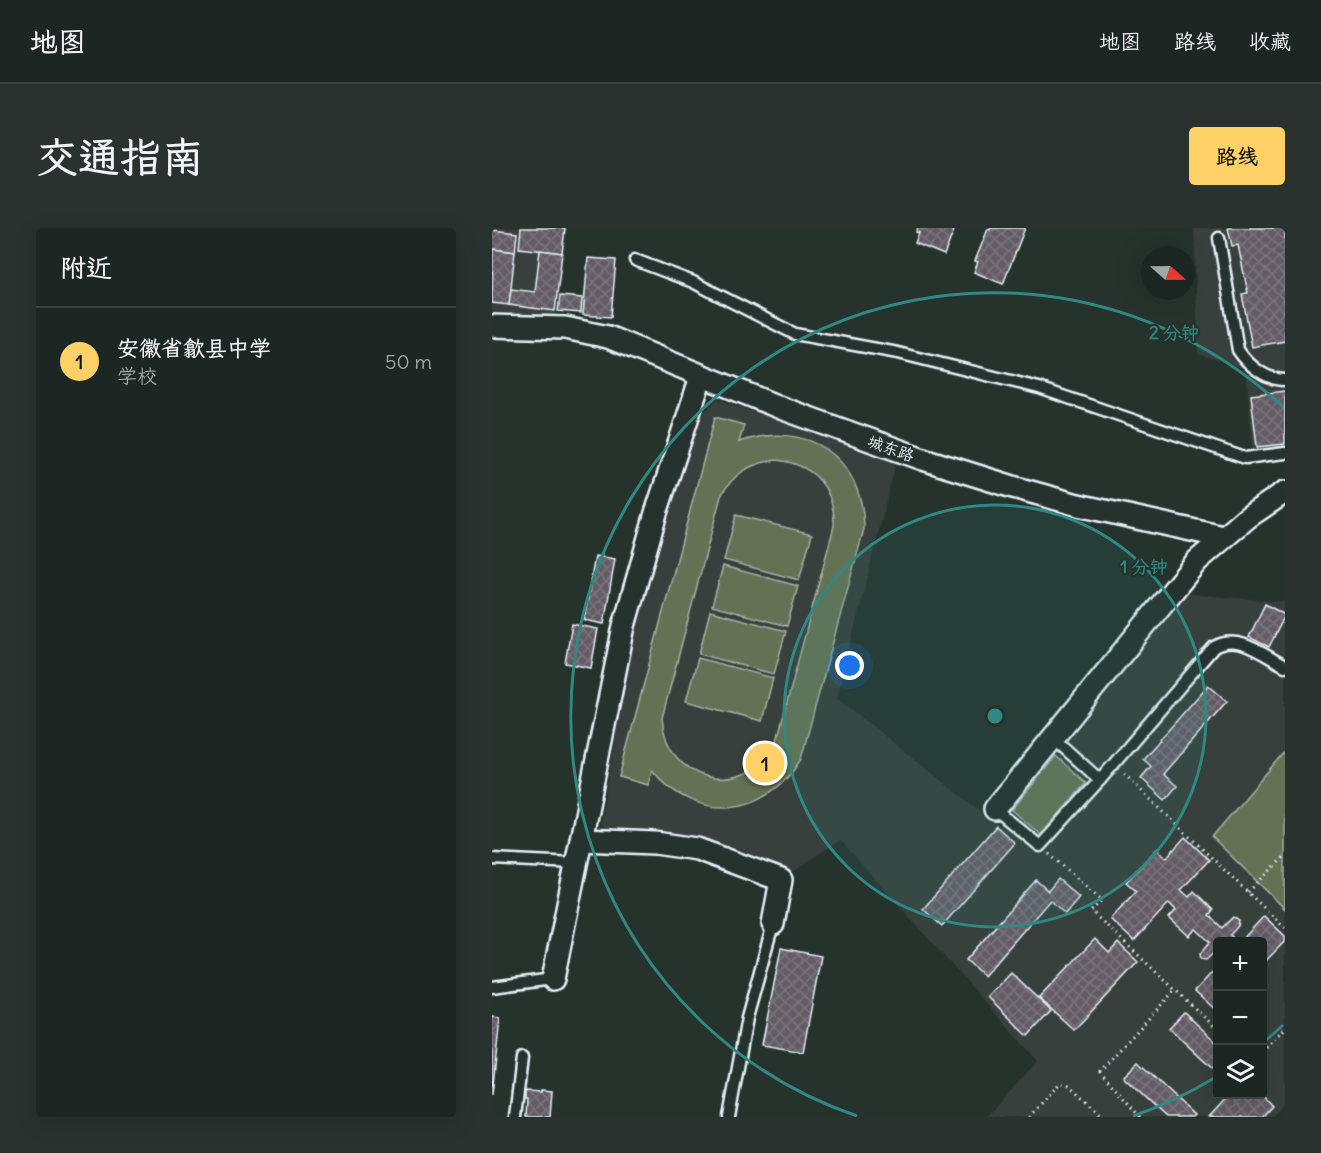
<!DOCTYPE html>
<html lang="zh">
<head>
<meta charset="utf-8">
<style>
  :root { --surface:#1c2622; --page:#29322f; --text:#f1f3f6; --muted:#a0a5a5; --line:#3a4340; --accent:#ffd166 }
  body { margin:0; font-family:Delius,"LXGW WenKai TC",sans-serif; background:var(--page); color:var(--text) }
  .controls { position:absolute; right:18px; bottom:18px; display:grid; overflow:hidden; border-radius:6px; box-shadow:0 6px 24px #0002 }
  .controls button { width:54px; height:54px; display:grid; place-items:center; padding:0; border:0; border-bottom:2px solid var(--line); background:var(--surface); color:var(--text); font:30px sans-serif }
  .compass { position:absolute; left:649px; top:18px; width:54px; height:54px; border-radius:50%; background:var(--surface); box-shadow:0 6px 24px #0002; rotate:110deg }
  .you { position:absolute; left:358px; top:438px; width:21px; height:21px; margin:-15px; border:4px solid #fff; border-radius:50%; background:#1a73e8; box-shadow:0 0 0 9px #1a73e833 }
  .badge { display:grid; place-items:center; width:39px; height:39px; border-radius:50%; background:var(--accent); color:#111; font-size:20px; font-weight:700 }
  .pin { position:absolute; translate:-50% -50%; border:3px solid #fff; box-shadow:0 2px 6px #0006 }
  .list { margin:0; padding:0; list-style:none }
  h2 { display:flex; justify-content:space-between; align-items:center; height:78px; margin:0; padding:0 24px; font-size:26px }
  h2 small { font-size:20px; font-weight:400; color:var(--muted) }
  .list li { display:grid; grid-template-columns:39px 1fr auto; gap:18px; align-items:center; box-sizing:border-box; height:108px; padding:0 24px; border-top:2px solid var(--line) }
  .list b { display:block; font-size:22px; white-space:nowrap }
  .list p { margin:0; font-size:20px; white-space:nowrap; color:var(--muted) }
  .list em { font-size:20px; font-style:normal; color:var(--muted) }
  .icon { flex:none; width:33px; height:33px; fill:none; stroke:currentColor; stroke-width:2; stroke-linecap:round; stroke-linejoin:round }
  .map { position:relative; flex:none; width:793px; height:889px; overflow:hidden; border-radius:6px }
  header { display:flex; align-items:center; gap:36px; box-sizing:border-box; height:84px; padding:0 30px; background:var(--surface); border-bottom:2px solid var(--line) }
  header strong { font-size:28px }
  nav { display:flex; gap:33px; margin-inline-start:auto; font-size:21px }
  .intro { display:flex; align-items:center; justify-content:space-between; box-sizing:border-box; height:144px; padding:0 36px }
  h1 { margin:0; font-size:42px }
  .button { padding:15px 27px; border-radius:6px; background:var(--accent); color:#111; font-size:21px; font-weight:700 }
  main { display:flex; gap:36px; padding:0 36px }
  aside { flex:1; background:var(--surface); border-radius:6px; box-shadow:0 6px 24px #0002 }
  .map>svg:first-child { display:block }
  .built { fill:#383f3e; fill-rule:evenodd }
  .grass { fill:#637254; stroke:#a6b2a6; stroke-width:1.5; fill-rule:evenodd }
  .building { fill:url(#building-cross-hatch); stroke:#e8f1f8; stroke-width:1.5 }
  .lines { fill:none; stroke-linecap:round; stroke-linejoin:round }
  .lane-casing { stroke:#e8f1f8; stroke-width:15 }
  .street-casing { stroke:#e8f1f8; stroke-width:26 }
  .path { stroke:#e8f1f8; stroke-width:3; stroke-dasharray:1.5 4.5; stroke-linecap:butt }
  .lane { stroke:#26332d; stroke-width:10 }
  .street { stroke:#26332d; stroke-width:21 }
  .ring { fill:none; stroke:#308883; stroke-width:3 }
  .labels { text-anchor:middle; stroke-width:4.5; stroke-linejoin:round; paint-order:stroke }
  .street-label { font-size:16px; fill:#e8f1f8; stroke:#26332d }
  .centre { fill:#308883; stroke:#26332d; stroke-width:3 }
  .ring-label { font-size:18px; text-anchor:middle; font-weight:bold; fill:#308883; stroke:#26332d; stroke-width:4.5; stroke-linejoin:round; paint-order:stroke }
</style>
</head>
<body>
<header>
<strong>地图</strong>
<nav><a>地图</a><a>路线</a><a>收藏</a></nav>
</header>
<div class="intro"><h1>交通指南</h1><a class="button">路线</a></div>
<main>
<aside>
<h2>附近<small></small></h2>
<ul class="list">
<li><span class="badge">1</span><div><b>安徽省歙县中学</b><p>学校</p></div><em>50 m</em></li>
</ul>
</aside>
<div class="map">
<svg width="793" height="889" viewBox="0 0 793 889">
  <defs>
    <pattern id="building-cross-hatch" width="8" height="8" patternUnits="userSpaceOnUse" patternTransform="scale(1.5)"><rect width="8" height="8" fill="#635c65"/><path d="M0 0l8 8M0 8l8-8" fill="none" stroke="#79747c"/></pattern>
  </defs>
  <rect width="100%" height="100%" fill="#26332d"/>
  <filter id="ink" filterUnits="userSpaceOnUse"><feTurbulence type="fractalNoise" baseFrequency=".0167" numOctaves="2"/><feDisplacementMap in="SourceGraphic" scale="12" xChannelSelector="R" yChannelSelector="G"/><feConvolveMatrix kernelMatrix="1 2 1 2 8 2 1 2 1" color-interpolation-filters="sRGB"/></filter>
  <g filter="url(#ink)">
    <g class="built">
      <polygon points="0,0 75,0 64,88 0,84"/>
      <polygon points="702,0 793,0 793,220 761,224 754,141 706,126"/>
      <path d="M225,171l179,64 -59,235 162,128 188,-232 98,8v501l-13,14h-286l52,-56 -198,-221 -52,35 -81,-34 -91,-6 -16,-12 14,-76 23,-145 65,-187zM726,714h44v152h-44z"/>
    </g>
    <g class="grass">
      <path d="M223,189l29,8 -5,17c68,-23 124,14 125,87l-63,230c-35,59 -105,65 -149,11l-4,15 -29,-8zM284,232c38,4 59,28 58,66l-59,222c-35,52 -109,34 -113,-30l59,-222c12,-22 29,-33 55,-36z"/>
      <polygon points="244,287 320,306 307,352 232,332"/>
      <polygon points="231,338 306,358 295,398 220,378"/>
      <polygon points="218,383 294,403 282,446 207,426"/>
      <polygon points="206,430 281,450 270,493 194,473"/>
      <polygon points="793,523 793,681 720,609"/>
      <polygon points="564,528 594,555 549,607 520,582"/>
    </g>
    <g class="building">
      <polygon points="29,0 73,0 70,25 27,20"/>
      <polygon points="426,0 463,0 452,27 423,15 427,5 424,4"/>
      <polygon points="499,0 533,0 511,56 482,44 486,34 483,33 496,1 498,2"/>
      <polygon points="736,0 793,0 793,113 760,119 750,66 756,65 746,17 740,18"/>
      <polygon points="0,2 25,5 23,24 0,21"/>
      <polygon points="1,21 23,24 17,77 0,75"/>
      <polygon points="48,22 70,25 63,83 17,77 19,61 43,64"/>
      <polygon points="96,30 124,32 119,89 91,87"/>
      <polygon points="68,68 90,70 89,85 66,83"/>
      <polygon points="793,163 793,216 765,219 759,167"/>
      <polygon points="103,328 123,331 112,396 92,392"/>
      <polygon points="773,376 793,387 777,419 757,409"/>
      <polygon points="80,396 106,401 99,440 73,435"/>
      <polygon points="716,457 735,473 671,546 685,558 673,572 649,550 659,538 651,531"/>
      <polygon points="504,598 523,615 450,698 431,681"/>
      <polygon points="693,609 717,632 689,662 697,669 702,663 721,682 717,687 730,700 741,689 747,693 746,698 738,707 745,714 726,714 726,721 714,732 709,731 708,726 718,714 704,701 697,708 677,690 684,682 677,675 642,713 618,691 644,663 634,654 665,621 674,630"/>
      <polygon points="566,651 587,669 573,686 558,672 492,748 474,732 544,652 556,663"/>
      <polygon points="772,688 793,708 793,713 770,737 770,714 748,714"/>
      <polygon points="603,711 617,725 626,715 646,734 582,802 547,770"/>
      <polygon points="289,720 329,728 311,824 270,817"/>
      <polygon points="726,738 726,784 703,763"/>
      <polygon points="519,745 559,783 536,808 496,769"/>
      <polygon points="692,784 726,816 726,846 677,800"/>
      <polygon points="0,789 8,790 0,867"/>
      <polygon points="646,834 702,887 700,889 674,889 631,849"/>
      <polygon points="49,862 60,863 58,889 34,889 35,871 33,871 33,863 49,864"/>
      <polygon points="738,866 769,866 780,878 770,889 717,889"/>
    </g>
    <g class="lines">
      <defs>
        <g id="lane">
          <path d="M727,10l19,112c10,15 28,30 47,30"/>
          <polyline points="143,32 201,54 303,106 406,125 547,160 753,230 793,225"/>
          <polyline points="561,510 608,552"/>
          <path d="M503,581l45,37 60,-66 114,-133c25,-14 49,8 71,19"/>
          <polyline points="0,631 84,635"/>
          <polyline points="0,759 61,751"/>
          <polyline points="23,889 30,830"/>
          <polyline points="237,889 255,790 281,696"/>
        </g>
        <g id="street">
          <polyline points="0,98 73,100 116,109 289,180 431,231 521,259 586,277 731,309"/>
          <polyline points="503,581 705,333 756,289 793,264"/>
          <polyline points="89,612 163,615 205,621 289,652 281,696"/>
          <polyline points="61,751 132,398 164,285 209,149"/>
        </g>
      </defs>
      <use href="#lane" class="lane-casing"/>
      <use href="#street" class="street-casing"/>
      <g class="path">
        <polyline points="632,546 793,700"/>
        <polyline points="557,626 610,672 599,683 726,802"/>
        <polyline points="756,664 793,628"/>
        <polyline points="770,824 793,800"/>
        <polyline points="537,889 568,855 577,857 612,889"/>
        <polyline points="648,889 608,843 683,762"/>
      </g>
      <use href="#lane" class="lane"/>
      <use href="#street" class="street"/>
    </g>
  </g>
  <circle cx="503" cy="488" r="211" fill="#308883" fill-opacity=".12"/>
  <g class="ring">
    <circle cx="503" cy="488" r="211"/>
    <path d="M791 797A423 423 0 0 1 772 814M724 849A423 423 0 0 1 641 888M365 888A423 423 0 1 1 791 179"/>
  </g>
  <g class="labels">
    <g class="street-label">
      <text transform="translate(399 220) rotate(20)" y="6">城东路</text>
    </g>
  </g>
  <circle cx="503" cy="488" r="9" class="centre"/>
  <g class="ring-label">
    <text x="682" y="111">2 分钟</text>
    <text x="652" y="345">1 分钟</text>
  </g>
</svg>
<div class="controls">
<button>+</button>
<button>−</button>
<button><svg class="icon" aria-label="layers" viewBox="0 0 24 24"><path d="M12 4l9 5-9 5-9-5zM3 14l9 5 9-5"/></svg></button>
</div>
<svg class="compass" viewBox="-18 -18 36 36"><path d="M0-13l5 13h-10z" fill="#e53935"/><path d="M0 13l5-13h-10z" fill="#a0a5a5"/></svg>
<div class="you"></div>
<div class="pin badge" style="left:273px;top:535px">1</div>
</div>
</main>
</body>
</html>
